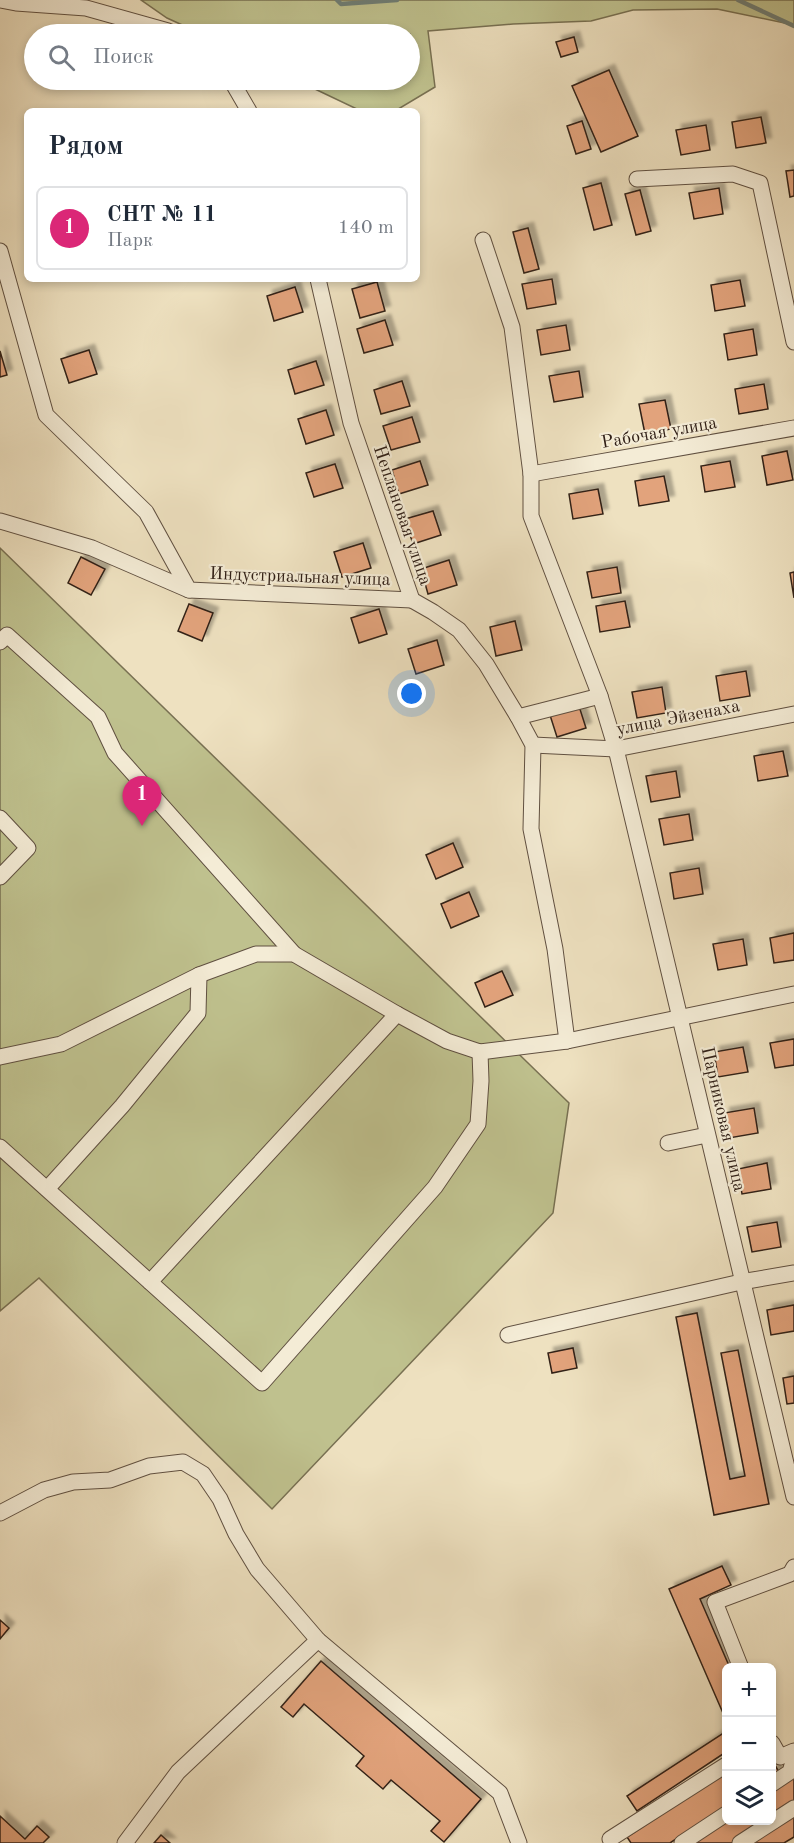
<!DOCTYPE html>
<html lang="ru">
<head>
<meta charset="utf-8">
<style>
  :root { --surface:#fff; --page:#f6f6f7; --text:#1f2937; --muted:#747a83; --line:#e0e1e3; --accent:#db2777 }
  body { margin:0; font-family:"Old Standard TT",serif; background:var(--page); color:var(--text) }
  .controls { position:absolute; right:18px; bottom:18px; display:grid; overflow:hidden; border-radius:9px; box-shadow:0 3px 9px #0003 }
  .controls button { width:54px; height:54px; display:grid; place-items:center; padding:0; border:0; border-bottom:2px solid var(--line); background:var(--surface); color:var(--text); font:30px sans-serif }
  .you { position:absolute; left:412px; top:694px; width:21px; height:21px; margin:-15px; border:4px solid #fff; border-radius:50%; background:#1a73e8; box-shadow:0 0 0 9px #1a73e833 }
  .badge { display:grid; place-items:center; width:39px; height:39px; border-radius:50%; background:var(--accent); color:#fff; font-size:20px; font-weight:700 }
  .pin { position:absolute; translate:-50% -50px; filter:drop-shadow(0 2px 3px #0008) }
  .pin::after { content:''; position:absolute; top:32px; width:21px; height:18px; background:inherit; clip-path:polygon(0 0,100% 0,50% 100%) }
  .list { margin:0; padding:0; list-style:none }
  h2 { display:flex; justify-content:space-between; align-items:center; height:78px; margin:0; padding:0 24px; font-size:26px }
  h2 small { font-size:20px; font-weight:400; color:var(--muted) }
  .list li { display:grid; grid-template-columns:39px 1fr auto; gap:18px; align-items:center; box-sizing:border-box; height:84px; margin:0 12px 12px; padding:0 12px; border:2px solid var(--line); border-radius:9px }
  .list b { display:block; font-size:22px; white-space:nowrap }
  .list p { margin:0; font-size:20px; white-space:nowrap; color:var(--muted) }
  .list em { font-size:20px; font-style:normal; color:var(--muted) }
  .icon { flex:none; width:33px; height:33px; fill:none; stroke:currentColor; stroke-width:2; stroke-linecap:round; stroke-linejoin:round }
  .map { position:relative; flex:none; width:794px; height:1843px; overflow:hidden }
  .search { position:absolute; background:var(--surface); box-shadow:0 3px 9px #0003; left:24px; top:24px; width:396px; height:66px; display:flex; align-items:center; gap:15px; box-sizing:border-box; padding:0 21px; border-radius:33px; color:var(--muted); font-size:22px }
  .panel { position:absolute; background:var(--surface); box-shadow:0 3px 9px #0003; left:24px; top:108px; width:396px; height:174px; border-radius:9px }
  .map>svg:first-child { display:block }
  .green { fill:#bfc18e; stroke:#787052; stroke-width:1.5 }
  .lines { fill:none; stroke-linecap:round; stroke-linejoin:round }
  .stream { stroke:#6f7e76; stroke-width:4.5 }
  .building { fill:#e2a37c; stroke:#312017; stroke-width:1.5; filter:url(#shadow) }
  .minor-casing { stroke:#605041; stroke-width:17 }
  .minor { stroke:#f4ecd6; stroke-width:15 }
  .labels { text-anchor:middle; stroke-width:4.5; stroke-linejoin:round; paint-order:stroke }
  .street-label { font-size:18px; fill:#312017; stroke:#f4ecd6 }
</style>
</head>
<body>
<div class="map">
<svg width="794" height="1843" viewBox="0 0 794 1843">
  <defs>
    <filter id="shadow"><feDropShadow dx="5.5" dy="-5.5" stdDeviation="1.5" flood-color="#0004"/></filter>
  </defs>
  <rect width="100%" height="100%" fill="#eee1c0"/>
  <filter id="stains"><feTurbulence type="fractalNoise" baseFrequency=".00333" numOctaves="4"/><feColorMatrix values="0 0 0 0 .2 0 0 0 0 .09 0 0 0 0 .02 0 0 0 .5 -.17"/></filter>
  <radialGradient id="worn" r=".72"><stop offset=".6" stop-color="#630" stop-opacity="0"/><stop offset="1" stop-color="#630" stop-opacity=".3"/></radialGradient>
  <g class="green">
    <polygon points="141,0 794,0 794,25 717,9 633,10 591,21 513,24 428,31 435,87 395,111 361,111 296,80 410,80 410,34 202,34 167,18"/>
    <polygon points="0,548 569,1103 553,1213 272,1509 39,1278 0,1311"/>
  </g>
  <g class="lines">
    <g class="stream">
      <polyline points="337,0 341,4 397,0"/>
      <polyline points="738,0 794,26"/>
    </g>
  </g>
  <g class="building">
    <polygon points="574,37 578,52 561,57 556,42"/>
    <polygon points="609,70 638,136 601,152 572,86"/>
    <polygon points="761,117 766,143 736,148 732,122"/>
    <polygon points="582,121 591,149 576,154 567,126"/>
    <polygon points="706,125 710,150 681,155 676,130"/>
    <polygon points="794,170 794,196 790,197 786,171"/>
    <polygon points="601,183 612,225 594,230 583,188"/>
    <polygon points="719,188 723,214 694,219 689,193"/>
    <polygon points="640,190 651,231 636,235 625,194"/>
    <polygon points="528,228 539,269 524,273 513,232"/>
    <polygon points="552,279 556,304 527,309 522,284"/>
    <polygon points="740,280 745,306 715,311 711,285"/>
    <polygon points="377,282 385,311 360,318 352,289"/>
    <polygon points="295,287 303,312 274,321 267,296"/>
    <polygon points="385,320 393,345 364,353 357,329"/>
    <polygon points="566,325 570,350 541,355 537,330"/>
    <polygon points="753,329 757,355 728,360 724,334"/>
    <polygon points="89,350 97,374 69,383 61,359"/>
    <polygon points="0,351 7,375 0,377"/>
    <polygon points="316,361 324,385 295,394 288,370"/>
    <polygon points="579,371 583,397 554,402 549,376"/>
    <polygon points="402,381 410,406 381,414 374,390"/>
    <polygon points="764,384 768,409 739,414 735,389"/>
    <polygon points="665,400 671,429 645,434 639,404"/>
    <polygon points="326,410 334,435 306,444 298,419"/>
    <polygon points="412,417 420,442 391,450 383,426"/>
    <polygon points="787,451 793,480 767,485 762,456"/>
    <polygon points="420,461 428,485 399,494 392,470"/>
    <polygon points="730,461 735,487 705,492 701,466"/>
    <polygon points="335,464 343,488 314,497 306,473"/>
    <polygon points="664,476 669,501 639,506 635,481"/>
    <polygon points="598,489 603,514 573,519 569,494"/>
    <polygon points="433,511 441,535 413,544 405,519"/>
    <polygon points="363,543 371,568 342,577 334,552"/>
    <polygon points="81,557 105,569 91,595 68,583"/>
    <polygon points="449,560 457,585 428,594 421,569"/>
    <polygon points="617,567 621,593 592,598 587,572"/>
    <polygon points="794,572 794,598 790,573"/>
    <polygon points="625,601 630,627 600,632 596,606"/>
    <polygon points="189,604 213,613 202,641 178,631"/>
    <polygon points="379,609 387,634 359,643 351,618"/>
    <polygon points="515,621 522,650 496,656 490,627"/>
    <polygon points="437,640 444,665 416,674 408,649"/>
    <polygon points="746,671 750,696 720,701 716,676"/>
    <polygon points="662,687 666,713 637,718 632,692"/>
    <polygon points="578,703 586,728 557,737 549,712"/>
    <polygon points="783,751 788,776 758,781 754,756"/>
    <polygon points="676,771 680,797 651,802 646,776"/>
    <polygon points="689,814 693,840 664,845 659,819"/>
    <polygon points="453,843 463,867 436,879 426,855"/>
    <polygon points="699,868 703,894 674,899 670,873"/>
    <polygon points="469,892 479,916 451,928 441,904"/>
    <polygon points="794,933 794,960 774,963 770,938"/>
    <polygon points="743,939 747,965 718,970 713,944"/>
    <polygon points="502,971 513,995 485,1007 475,983"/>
    <polygon points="794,1039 794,1065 775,1068 770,1043"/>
    <polygon points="743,1047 748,1072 718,1077 714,1052"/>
    <polygon points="754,1108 758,1133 729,1138 724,1113"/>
    <polygon points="767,1163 771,1189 742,1194 738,1169"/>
    <polygon points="777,1222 781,1247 752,1252 747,1227"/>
    <polygon points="794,1305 794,1331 771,1335 767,1310"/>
    <polygon points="697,1313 730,1479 745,1476 721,1353 738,1350 769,1504 714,1515 676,1317"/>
    <polygon points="573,1348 577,1368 552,1373 548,1353"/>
    <polygon points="794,1376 794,1403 787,1404 783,1378"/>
    <polygon points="722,1566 731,1585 700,1599 730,1668 726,1668 726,1720 669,1589"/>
    <polygon points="0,1620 9,1628 0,1639"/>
    <polygon points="321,1661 481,1799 444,1842 431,1831 440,1821 391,1780 383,1789 356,1766 364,1756 304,1704 293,1717 281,1707"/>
    <polygon points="725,1732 726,1752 637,1811 627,1796"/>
    <polygon points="772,1760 779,1772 772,1777"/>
    <polygon points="726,1772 726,1806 670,1843 631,1843 627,1837"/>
    <polygon points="794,1777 794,1803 772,1817 772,1792"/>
    <polygon points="794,1813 794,1837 784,1843 747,1843"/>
    <polygon points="0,1816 25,1839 37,1826 49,1837 43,1843 0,1843"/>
    <polygon points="728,1820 767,1820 732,1843 693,1843"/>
    <polygon points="161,1835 170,1843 154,1843"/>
  </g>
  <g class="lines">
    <defs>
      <g id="minor">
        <polyline points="1,0 16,3 86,8 168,31 175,34"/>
        <polyline points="231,80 249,111"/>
        <polyline points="637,179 733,174 760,183 794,342"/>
        <polyline points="483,240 512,327 531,474 531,516 600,696 616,749 794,1497"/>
        <polyline points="0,251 46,415 146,512 189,590 412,600"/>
        <polyline points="318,279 351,423 412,600 433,612 459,630 486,664 518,717 533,745 531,829 555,949 567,1041"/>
        <polyline points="531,474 794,428"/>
        <polyline points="0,521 92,548 189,590"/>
        <polyline points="0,642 7,635 98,717 115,753 294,954"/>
        <polyline points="518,717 600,696"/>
        <polyline points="533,745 616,749 794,714"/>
        <polyline points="0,818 28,848 0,877"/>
        <polyline points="0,1057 61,1044 199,975 256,954 294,954 397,1014 447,1041 480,1052 567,1041 794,994"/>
        <polyline points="668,1143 707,1135"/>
        <polyline points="0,1147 262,1383 435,1187 478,1124 481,1081 480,1052"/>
        <polyline points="47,1189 122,1106 198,1013 199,975"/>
        <polyline points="150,1282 397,1014"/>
        <polyline points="508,1335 741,1282 794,1273"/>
        <polyline points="0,1513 44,1490 73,1482 110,1480 149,1466 183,1462 203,1474 220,1499 236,1534 257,1569 318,1640 500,1793 519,1843"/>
        <polyline points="741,1668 715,1602 790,1574 794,1567"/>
        <polyline points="772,1743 780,1757 794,1751"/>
        <polyline points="772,1784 790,1772 794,1758"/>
        <polyline points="610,1839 726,1765"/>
        <polyline points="125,1843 178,1772 318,1640"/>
        <polyline points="682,1843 726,1814"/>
        <polyline points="740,1843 794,1808"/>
      </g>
    </defs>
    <use href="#minor" class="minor-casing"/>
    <use href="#minor" class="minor"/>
  </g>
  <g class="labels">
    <g class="street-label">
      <text transform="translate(659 432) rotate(-10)" y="6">Рабочая улица</text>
      <text transform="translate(403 515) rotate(71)" y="6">Неплановая улица</text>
      <text transform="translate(300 576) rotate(2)" y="6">Индустриальная улица</text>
      <text transform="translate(678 717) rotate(-11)" y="6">улица Эйзенаха</text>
      <text transform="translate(724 1119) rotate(77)" y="6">Парниковая улица</text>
    </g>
  </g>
  <rect width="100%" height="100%" filter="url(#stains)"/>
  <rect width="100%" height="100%" fill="url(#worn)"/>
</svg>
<div class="controls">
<button>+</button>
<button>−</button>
<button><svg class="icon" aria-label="layers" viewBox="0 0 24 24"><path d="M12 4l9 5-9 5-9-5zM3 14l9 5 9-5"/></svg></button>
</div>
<div class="you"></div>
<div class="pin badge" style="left:142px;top:826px">1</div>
<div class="search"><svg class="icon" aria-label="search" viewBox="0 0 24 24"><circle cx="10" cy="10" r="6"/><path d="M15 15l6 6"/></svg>Поиск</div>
<section class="panel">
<h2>Рядом<small></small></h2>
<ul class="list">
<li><span class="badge">1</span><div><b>СНТ № 11</b><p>Парк</p></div><em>140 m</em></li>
</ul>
</section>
</div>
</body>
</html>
